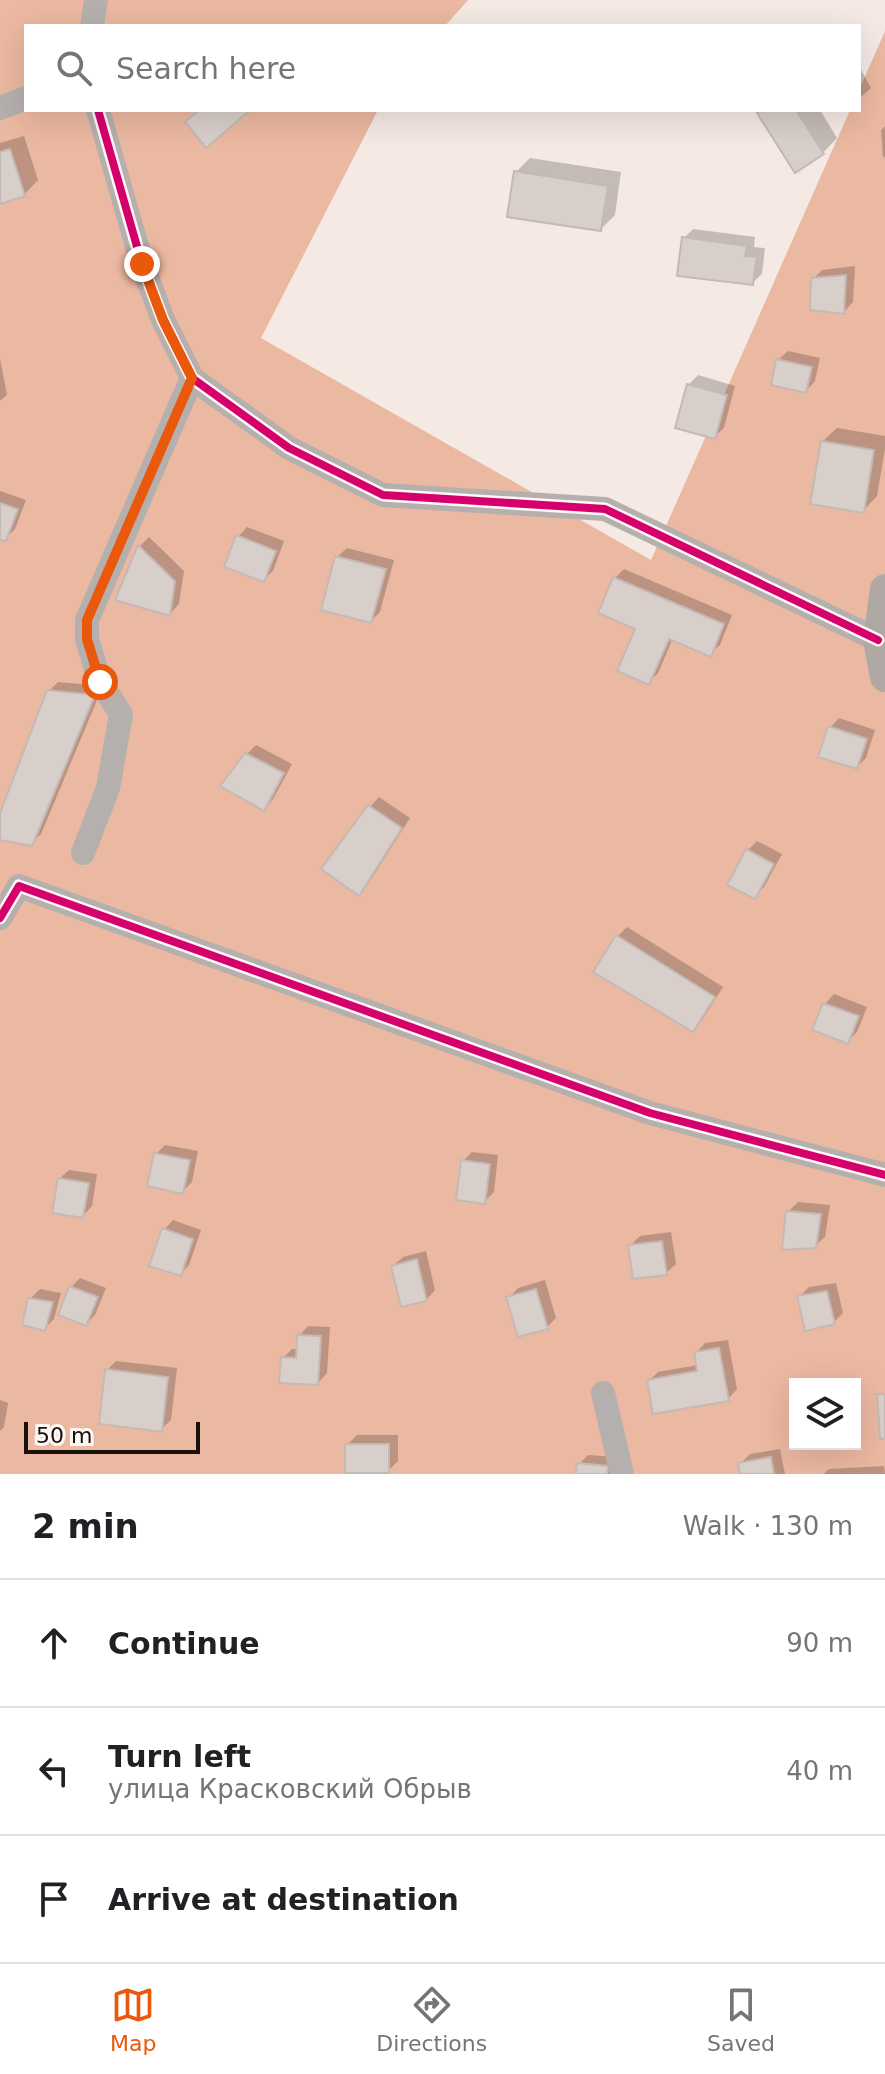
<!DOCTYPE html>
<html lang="en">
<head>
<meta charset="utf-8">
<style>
  :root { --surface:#fff; --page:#f6f6f6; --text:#202124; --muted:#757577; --line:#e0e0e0; --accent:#ea580c }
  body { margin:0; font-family:"DejaVu Sans",sans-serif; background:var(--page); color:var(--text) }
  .controls { position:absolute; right:24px; bottom:24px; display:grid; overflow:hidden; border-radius:0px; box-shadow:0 8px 32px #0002 }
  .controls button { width:72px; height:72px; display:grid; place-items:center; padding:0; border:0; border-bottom:2px solid var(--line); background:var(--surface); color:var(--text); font:40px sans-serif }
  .scale { position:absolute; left:24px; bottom:20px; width:176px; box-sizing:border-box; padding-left:8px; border:4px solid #19100c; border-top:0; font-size:22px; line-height:28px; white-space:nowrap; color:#19100c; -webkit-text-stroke:6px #fdf7f5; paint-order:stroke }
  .stop { position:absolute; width:24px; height:24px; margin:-18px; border:6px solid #ea580c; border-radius:50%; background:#fff }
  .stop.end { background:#ea580c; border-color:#fff; box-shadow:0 2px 8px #0008 }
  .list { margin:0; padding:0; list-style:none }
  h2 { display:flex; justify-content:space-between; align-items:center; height:104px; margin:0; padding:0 32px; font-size:34px }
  h2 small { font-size:26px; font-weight:400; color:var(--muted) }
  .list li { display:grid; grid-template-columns:52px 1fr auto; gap:24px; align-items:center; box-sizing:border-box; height:128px; padding:0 32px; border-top:2px solid var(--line) }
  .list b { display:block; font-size:30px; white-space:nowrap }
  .list p { margin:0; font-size:26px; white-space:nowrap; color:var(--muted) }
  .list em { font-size:26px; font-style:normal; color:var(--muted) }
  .icon { flex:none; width:44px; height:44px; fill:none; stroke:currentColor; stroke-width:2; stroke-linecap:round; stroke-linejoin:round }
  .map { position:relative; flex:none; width:885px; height:1474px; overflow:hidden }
  .search { position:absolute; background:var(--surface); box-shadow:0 8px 32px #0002; left:24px; right:24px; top:24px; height:88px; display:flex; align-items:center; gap:20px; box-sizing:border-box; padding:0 28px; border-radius:0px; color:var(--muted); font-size:30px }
  .sheet { height:488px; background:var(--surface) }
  nav { display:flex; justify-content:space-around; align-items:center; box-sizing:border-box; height:112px; border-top:2px solid var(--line); background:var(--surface); font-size:22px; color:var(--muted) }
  nav a { display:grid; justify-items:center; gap:4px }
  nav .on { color:var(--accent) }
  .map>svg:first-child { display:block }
  .forest { fill:#ebb8a1; fill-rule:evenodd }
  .shadow { fill:#0003 }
  .building { fill:#d8ceca; stroke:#c4b9b5; stroke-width:2 }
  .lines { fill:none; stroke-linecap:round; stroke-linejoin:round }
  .minor { stroke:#b5afad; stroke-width:24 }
  .major { stroke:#afa8a4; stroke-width:30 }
  .cycleway-casing { stroke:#fdf7f5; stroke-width:13 }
  .cycleway { stroke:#d6006c; stroke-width:8 }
  .route { stroke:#ea580c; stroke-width:10 }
</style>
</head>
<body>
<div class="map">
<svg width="885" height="1474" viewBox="0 0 885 1474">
  <rect width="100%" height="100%" fill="#f5e9e4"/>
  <path class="forest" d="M0,0h468l-23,26h-419v84h352l-117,228 390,222 199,-450h9v-20l26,-59v1443h-885zM795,1384h60v60h-60z"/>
  <g class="shadow">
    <polygon points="859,66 871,88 859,99"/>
    <polygon points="762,110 820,110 837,138 823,153 795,170"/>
    <polygon points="885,126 885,157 883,157 881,130"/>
    <polygon points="24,136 38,180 24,195 0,201 0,143"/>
    <polygon points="530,158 621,172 615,215 601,229 516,172"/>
    <polygon points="693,229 755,237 754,247 765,248 762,274 752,283 684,238"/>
    <polygon points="855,266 853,302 844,312 813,279 822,270"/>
    <polygon points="788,351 820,358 815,381 806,391 778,360"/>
    <polygon points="0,358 7,395 0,401"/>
    <polygon points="698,375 735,386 724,428 714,437 688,385"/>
    <polygon points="837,428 885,436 885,449 877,496 863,511 822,442"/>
    <polygon points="0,491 26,500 15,529 5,539 0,538"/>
    <polygon points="247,527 284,541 273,571 263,580 238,537"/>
    <polygon points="149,537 184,571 179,604 170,614 118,599 140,546"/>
    <polygon points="347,548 394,560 380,612 371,621 337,557"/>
    <polygon points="624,569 732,615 720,645 710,654 673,638 658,673 649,682 637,628 615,578"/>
    <polygon points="58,682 103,686 41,834 31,843 0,838 0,818 49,691"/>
    <polygon points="839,718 875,730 866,758 857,767 830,728"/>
    <polygon points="256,745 292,764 273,799 264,809 246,755"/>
    <polygon points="379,797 410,818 368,884 358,894 370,807"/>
    <polygon points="757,841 782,854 764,887 755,897 730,884 748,850"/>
    <polygon points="627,927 723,987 702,1020 692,1030 617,937"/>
    <polygon points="834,994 867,1007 857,1032 848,1041 825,1004"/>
    <polygon points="165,1145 198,1151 192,1182 183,1191 156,1154"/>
    <polygon points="472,1152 498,1155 494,1192 484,1202 463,1161"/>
    <polygon points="69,1170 97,1174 92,1206 83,1216 59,1179"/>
    <polygon points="798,1202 830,1205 825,1237 815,1246 788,1212"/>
    <polygon points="173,1220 201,1230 189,1265 180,1274 164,1230"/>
    <polygon points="671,1232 676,1264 666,1273 630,1246 640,1236"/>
    <polygon points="426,1251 435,1290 426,1300 393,1266 403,1257"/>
    <polygon points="80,1278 106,1288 95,1315 86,1324 71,1287"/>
    <polygon points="545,1280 556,1318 547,1327 509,1298 518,1288"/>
    <polygon points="836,1283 843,1313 834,1322 800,1296 809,1287"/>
    <polygon points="40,1289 61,1293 54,1319 44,1329 30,1299"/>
    <polygon points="308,1326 330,1327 327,1373 318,1383 283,1358 292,1349 298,1349 299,1336"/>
    <polygon points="728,1340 737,1389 728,1399 649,1381 658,1372 698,1365 696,1353 705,1343"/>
    <polygon points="116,1361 177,1368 171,1420 161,1429 107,1370"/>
    <polygon points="0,1400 8,1403 4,1427 0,1431"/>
    <polygon points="357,1435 398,1435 398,1461 388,1471 347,1445"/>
    <polygon points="780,1449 785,1474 742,1474 740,1464 750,1454"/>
    <polygon points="588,1455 616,1457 615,1474 578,1474 579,1464"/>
    <polygon points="884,1466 885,1474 824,1474 829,1469"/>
  </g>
  <g class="building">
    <polygon points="199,110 250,110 206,148 185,122"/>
    <polygon points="761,110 796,110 824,154 795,173 757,113"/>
    <polygon points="10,149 25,196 0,204 0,152"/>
    <polygon points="514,171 608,186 601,231 507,217"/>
    <polygon points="682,237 747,246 745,256 757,257 753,285 677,276"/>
    <polygon points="846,275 844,314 810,310 811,278"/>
    <polygon points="776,359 812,367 806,393 771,385"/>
    <polygon points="687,384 727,395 715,439 675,428"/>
    <polygon points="821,441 874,450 864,513 810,504"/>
    <polygon points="0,503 18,509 6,541 0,540"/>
    <polygon points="236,535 276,551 264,582 224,567"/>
    <polygon points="138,545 175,581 170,616 115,600"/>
    <polygon points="335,556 386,569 371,623 321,610"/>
    <polygon points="613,577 724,624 711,657 669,639 649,685 617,671 635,629 598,613"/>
    <polygon points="47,690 95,695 32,846 0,840 0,813"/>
    <polygon points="828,726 867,739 857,769 818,757"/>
    <polygon points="245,753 284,773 264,811 220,786"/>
    <polygon points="368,805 402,828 359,896 321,869"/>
    <polygon points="746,849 774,864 755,899 727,885"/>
    <polygon points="616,935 715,997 693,1032 593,972"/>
    <polygon points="823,1003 859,1016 848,1044 812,1030"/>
    <polygon points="154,1153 190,1160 183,1194 147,1186"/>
    <polygon points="461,1160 490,1164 485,1204 456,1200"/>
    <polygon points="58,1178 89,1183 83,1218 52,1213"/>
    <polygon points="786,1211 821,1214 816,1248 782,1250"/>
    <polygon points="162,1228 193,1239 181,1276 149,1266"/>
    <polygon points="662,1241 667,1275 633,1279 628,1245"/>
    <polygon points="417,1259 427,1301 401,1307 391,1266"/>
    <polygon points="69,1286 98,1297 86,1326 58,1315"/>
    <polygon points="536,1289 548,1329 518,1337 506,1297"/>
    <polygon points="827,1291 835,1324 805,1331 797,1296"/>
    <polygon points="28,1298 53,1302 45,1331 22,1325"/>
    <polygon points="297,1335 321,1336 318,1385 279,1383 281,1357 296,1358"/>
    <polygon points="719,1348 729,1401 653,1414 647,1380 697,1371 694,1352"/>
    <polygon points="105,1369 168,1377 162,1432 99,1424"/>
    <polygon points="877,1394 885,1394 885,1439 880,1439"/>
    <rect x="345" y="1444" width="44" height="29"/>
    <polygon points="771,1457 774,1474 740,1474 738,1463"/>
    <polygon points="577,1463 608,1466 607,1474 576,1474"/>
  </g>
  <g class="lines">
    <g class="minor">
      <polyline points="92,26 96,0"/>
      <polyline points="0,108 26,98"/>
      <polyline points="98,110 142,264 163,320 192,378 289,448 383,495 605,509 878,640"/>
      <polyline points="83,853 108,788 121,714 100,682 87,639 87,620 192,378"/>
      <polyline points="0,918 19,886 650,1113 885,1175"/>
      <polyline points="603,1393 622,1474"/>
    </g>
    <polyline class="major" points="885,589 878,640 885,677"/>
    <defs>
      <g id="cycleway">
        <polyline points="98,110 142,264 163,320 192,378 289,448 383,495 605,509 878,640"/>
        <polyline points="0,918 19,886 650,1113 885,1175"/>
      </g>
    </defs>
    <use href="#cycleway" class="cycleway-casing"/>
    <use href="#cycleway" class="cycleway"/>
  </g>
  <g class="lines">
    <polyline class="route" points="100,682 87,639 87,620 192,378 163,320 142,264"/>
  </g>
</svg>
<div class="controls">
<button><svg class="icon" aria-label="layers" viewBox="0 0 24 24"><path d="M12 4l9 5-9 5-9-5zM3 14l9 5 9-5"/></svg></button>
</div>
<div class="scale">50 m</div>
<div class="stop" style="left:100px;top:682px"></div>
<div class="stop end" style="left:142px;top:264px"></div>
<div class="search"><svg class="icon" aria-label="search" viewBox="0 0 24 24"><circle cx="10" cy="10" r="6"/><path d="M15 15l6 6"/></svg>Search here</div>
</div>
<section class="sheet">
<h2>2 min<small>Walk · 130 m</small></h2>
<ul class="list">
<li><svg class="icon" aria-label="ahead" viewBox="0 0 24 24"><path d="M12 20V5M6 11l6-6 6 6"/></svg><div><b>Continue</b></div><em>90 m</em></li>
<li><svg class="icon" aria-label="left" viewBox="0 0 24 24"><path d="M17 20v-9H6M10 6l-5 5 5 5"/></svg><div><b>Turn left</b><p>улица Красковский Обрыв</p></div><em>40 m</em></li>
<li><svg class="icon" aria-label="arrive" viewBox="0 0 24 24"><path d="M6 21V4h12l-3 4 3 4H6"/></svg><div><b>Arrive at destination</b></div></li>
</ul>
</section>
<nav>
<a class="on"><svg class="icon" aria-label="map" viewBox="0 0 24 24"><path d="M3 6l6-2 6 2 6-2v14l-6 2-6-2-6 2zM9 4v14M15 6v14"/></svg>Map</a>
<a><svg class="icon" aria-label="directions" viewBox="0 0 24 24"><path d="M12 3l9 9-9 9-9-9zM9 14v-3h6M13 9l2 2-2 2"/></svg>Directions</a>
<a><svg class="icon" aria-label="saved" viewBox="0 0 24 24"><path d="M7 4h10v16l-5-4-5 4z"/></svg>Saved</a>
</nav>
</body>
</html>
